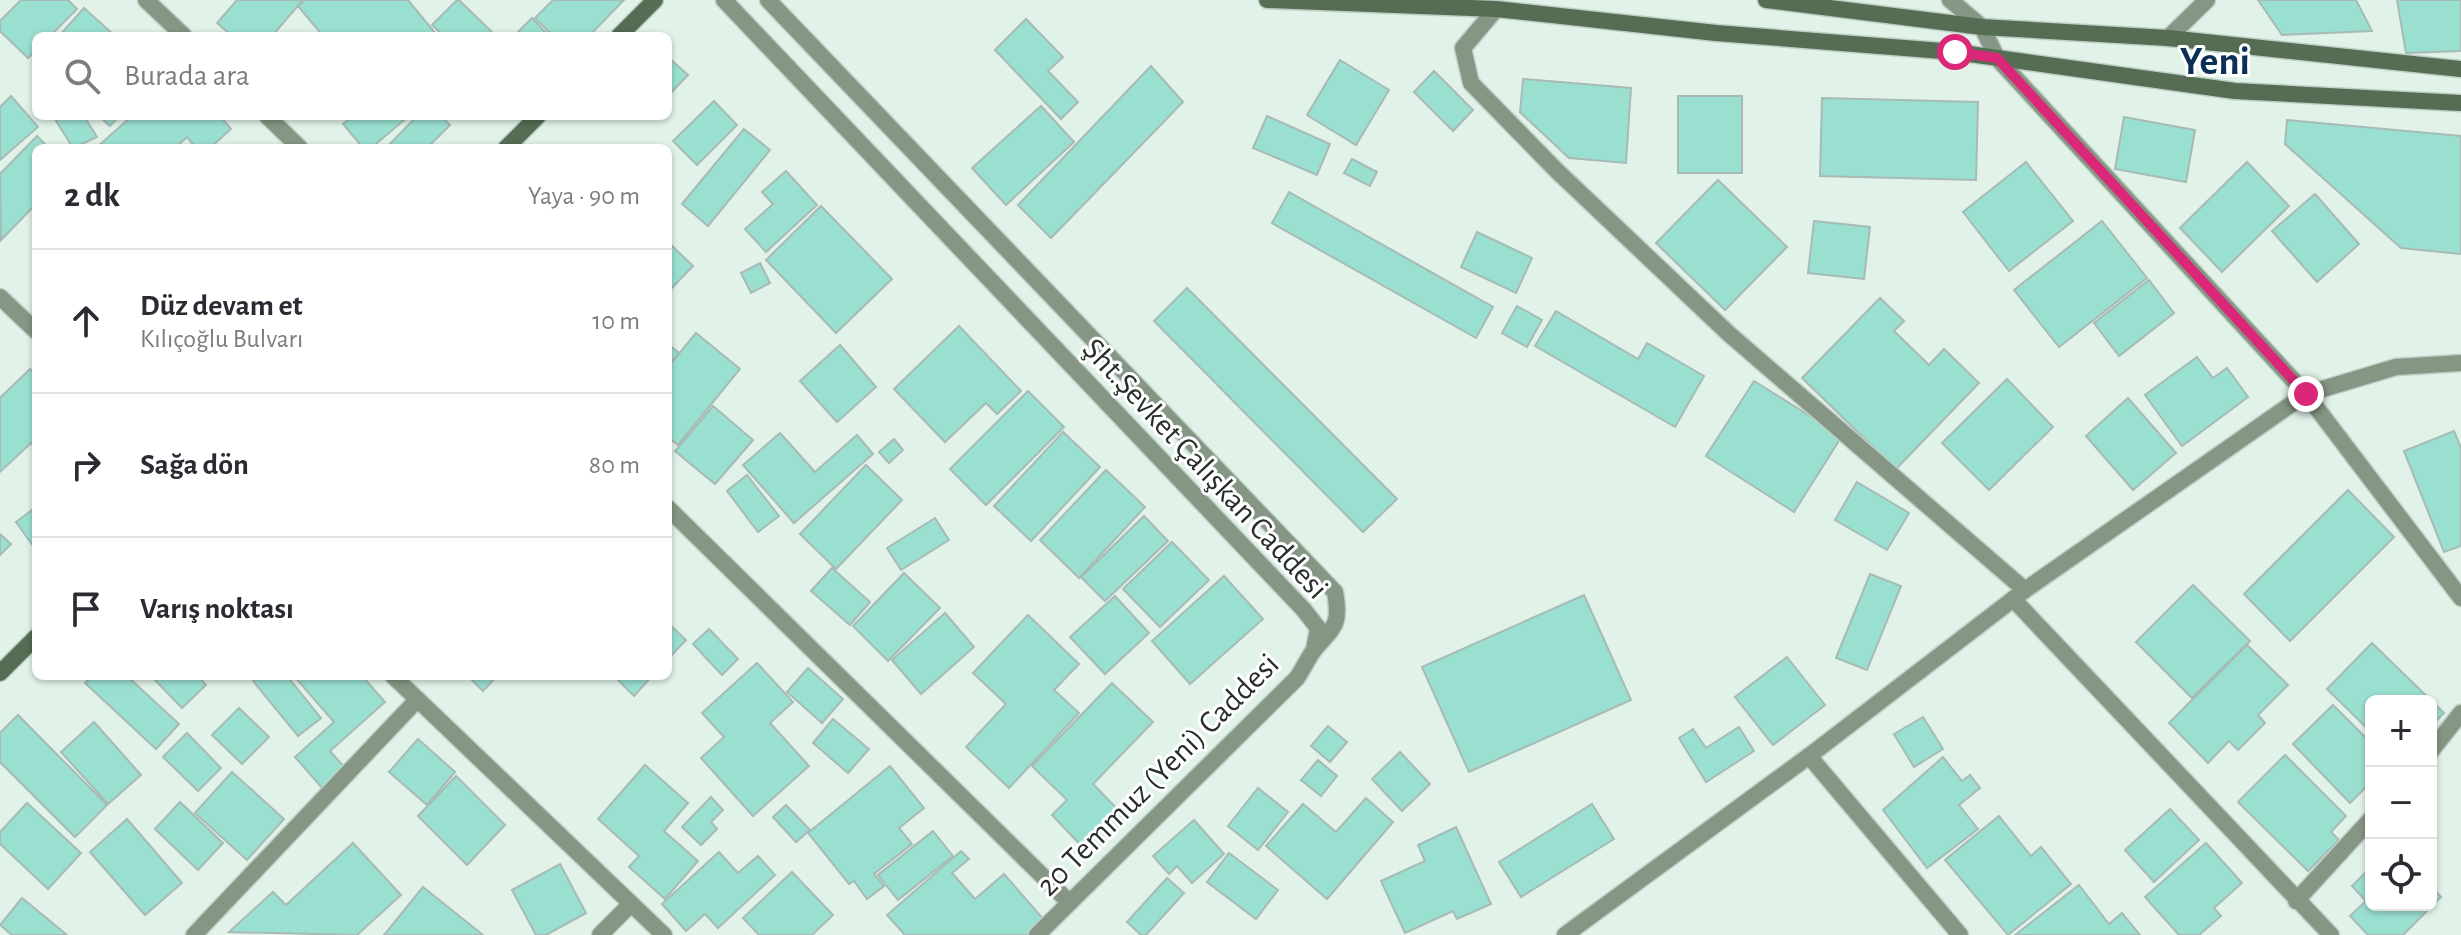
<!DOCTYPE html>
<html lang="tr">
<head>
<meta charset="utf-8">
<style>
  :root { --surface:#fff; --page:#f7f7f7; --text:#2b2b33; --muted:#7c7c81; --line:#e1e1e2 }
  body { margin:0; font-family:"Alegreya Sans",sans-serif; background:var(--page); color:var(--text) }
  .controls { position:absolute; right:24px; bottom:24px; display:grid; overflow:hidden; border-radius:12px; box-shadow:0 2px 6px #0004 }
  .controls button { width:72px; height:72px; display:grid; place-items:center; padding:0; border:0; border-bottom:2px solid var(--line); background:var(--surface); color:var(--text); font:40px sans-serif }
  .stop { position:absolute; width:24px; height:24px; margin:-18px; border:6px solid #db2777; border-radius:50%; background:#fff }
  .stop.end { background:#db2777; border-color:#fff; box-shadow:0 2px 8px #0008 }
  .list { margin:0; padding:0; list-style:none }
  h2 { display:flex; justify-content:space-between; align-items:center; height:104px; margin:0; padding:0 32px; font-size:34px }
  h2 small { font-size:26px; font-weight:400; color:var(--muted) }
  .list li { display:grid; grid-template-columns:52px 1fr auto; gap:24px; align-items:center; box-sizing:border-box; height:144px; padding:0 32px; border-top:2px solid var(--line) }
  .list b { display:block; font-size:30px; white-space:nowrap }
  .list p { margin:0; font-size:26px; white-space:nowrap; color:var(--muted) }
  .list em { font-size:26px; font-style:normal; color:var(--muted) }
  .icon { flex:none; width:44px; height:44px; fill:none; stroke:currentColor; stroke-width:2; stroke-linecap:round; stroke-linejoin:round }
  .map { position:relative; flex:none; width:2461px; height:935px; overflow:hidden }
  .search { position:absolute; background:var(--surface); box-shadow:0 2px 6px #0004; left:32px; top:32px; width:640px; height:88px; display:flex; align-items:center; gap:20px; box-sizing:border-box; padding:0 28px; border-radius:12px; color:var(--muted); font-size:30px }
  .panel { position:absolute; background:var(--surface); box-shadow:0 2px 6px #0004; left:32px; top:144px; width:640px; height:536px; border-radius:12px }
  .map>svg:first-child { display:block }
  .building { fill:#9ae0d1; stroke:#a7bab6; stroke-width:2 }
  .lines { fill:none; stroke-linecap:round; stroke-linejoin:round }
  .street-casing { stroke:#c0cfc6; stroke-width:19 }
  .secondary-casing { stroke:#c0cfc6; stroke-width:19 }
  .street { stroke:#859684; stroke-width:16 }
  .secondary { stroke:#546d53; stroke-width:16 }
  .route { stroke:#db2777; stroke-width:10 }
  .labels { text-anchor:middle; stroke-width:6; stroke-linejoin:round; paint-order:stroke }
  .street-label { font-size:32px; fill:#282f2b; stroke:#fff }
  .district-label { font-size:40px; font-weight:bold; fill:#0b2f56; stroke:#fff }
</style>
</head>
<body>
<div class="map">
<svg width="2461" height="935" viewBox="0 0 2461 935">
  <rect width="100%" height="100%" fill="#e1f2e8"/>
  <g class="building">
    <polygon points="21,0 68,0 77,9 50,36 36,36 36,50 28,58 0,31 0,21"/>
    <polygon points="237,0 301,0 302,1 272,36 232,36 217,23"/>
    <polygon points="305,0 408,0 436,34 323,36 298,6"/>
    <polygon points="457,0 459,0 496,36 444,36 432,25"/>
    <polygon points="553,0 624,0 589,36 553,36 535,18"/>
    <polygon points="2258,0 2356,0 2372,31 2282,35"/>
    <polygon points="2397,0 2461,0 2461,51 2406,53"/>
    <polygon points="84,8 114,35 113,36 59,36"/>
    <polygon points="532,18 549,36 514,36"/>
    <polygon points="1026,19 1063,57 1048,71 1078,102 1061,119 995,50"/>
    <polygon points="669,58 688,75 668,96 668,59"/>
    <polygon points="1340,60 1389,90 1356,145 1307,115"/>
    <polygon points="1151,66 1183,102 1051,238 1018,205"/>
    <polygon points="1434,71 1473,110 1453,131 1414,92"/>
    <polygon points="1523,79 1631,88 1626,163 1569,158 1520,112"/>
    <polygon points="11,96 38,127 0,160 0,107"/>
    <rect x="1678" y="96" width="64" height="77"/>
    <polygon points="1822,98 1978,102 1976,180 1820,176"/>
    <polygon points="714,101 737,125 697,165 673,141"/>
    <polygon points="1041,106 1074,142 1006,205 972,168"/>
    <polygon points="53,116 84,116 97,137 73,148"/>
    <polygon points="99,116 119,116 110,126"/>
    <polygon points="132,116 220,116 231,129 210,148 196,148 187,137 175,148 96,148"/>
    <polygon points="353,116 409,116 371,148 363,148 343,124"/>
    <polygon points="417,116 441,116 450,125 427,148 386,148"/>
    <polygon points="1267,116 1330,144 1317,175 1253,148"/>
    <polygon points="2124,117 2195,130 2186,182 2115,169"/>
    <polygon points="2287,120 2461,136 2461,254 2401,248 2285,144"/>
    <polygon points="744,129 770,150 708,226 682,204"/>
    <polygon points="37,136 49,148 36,148 36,204 1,240 0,174"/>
    <polygon points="1352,159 1377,172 1370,186 1344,173"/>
    <polygon points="2026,162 2073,221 2009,271 1963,212"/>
    <polygon points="2247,162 2289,206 2222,272 2180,228"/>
    <polygon points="786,171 817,205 766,252 745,229 773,204 762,192"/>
    <polygon points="1718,180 1787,247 1725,310 1656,243"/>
    <polygon points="1289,192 1493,307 1476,338 1272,223"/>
    <polygon points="2315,194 2359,244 2317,282 2272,231"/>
    <polygon points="821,206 892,279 836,333 766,260"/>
    <polygon points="1814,221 1870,227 1864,279 1808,273"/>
    <polygon points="2102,221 2147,278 2059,347 2014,290"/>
    <polygon points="1477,232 1532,258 1516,293 1461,267"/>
    <polygon points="668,242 693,266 668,292"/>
    <polygon points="760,263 770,283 751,293 741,273"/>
    <polygon points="2149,280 2174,313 2119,356 2094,323"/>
    <polygon points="1187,288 1397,499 1363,532 1154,321"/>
    <polygon points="1880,298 1904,321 1894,331 1929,365 1944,349 1979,383 1896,469 1802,378"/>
    <polygon points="1517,306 1542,320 1527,347 1502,333"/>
    <polygon points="1556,311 1638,359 1647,343 1704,376 1675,427 1535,346"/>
    <polygon points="959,326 1021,391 997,414 986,403 945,442 894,389"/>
    <polygon points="696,333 740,369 678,445 668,437 668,367"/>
    <polygon points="668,344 679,353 668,366"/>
    <polygon points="840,345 876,387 837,422 800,381"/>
    <polygon points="2197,357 2213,378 2227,368 2248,397 2182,446 2145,395"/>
    <polygon points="30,369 36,375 36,449 31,443 0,472 0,398"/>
    <polygon points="2007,379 2053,427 1989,490 1942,443"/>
    <polygon points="1754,381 1842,436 1794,512 1706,456"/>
    <polygon points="1028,391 1064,427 986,505 950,469"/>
    <polygon points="2128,398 2176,453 2133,490 2086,436"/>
    <polygon points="713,406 753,440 715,484 675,451"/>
    <polygon points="2454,431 2461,448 2461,546 2444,552 2404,451"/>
    <polygon points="1063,432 1100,467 1031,541 994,506"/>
    <polygon points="780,433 815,472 857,435 873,454 794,523 743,465"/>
    <polygon points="894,439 903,450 889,463 879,452"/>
    <polygon points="866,465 902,500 836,569 800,534"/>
    <polygon points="1106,470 1145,507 1079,578 1040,540"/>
    <polygon points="747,475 779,516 758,532 727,491"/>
    <polygon points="1857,482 1909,513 1887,550 1835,520"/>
    <polygon points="2348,490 2394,537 2290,641 2244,594"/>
    <polygon points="36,507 36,550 16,522"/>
    <polygon points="1144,516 1168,541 1105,601 1081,577"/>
    <polygon points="935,518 949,540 901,570 887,548"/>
    <polygon points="0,534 11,544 0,555"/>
    <polygon points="1172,542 1209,580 1160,627 1123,589"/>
    <polygon points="832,568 870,602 850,625 811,591"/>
    <polygon points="904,573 940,608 888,661 853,626"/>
    <polygon points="1870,574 1901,586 1867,670 1836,658"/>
    <polygon points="1224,576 1263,619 1190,684 1152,641"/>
    <polygon points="2193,585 2250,641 2192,698 2136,642"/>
    <polygon points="1584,595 1631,700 1469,772 1422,667"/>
    <polygon points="1115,596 1149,633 1105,674 1070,637"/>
    <polygon points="945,613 974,647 921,694 892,660"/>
    <polygon points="1028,615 1079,664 1054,690 1079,713 1009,788 966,747 1006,704 973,673"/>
    <polygon points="668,623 686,640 668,659"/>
    <polygon points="709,629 738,659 722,675 693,644"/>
    <polygon points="2372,643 2444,713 2431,726 2431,701 2371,701 2371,732 2327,689"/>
    <polygon points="2247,645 2288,685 2258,715 2265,723 2238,750 2229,741 2208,763 2169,723"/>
    <polygon points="1787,657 1825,705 1773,745 1735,697"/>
    <polygon points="757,663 793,702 770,723 809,766 753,816 701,758 724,737 702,713"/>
    <polygon points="808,668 843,699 822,723 787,692"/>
    <polygon points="92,676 127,676 179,724 156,749 85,683"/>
    <polygon points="151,676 198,676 206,685 182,708"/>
    <polygon points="259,676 287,676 321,718 298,736 253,681"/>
    <polygon points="294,676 362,676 385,702 330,751 345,768 323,789 295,757 334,722"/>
    <polygon points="468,676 497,676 483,691"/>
    <polygon points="614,676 652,676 634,696"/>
    <polygon points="1112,683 1153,722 1093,784 1127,819 1090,855 1052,815 1067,800 1032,766"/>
    <polygon points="2333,705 2371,743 2371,782 2350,803 2293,744"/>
    <polygon points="239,708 269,737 242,764 212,735"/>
    <polygon points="18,715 107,805 75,837 0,762 0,733"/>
    <polygon points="1923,717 1943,749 1914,767 1894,734"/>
    <polygon points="833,719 869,749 848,773 813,743"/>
    <polygon points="94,722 141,775 108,804 61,752"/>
    <polygon points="1328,726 1347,742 1330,762 1311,746"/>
    <polygon points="1739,727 1754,751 1706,782 1679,738 1693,729 1706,748"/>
    <polygon points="187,733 221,768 198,791 163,757"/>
    <polygon points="418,739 455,772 427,805 389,772"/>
    <polygon points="1400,752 1430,784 1402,811 1372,779"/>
    <polygon points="2285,755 2346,816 2331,832 2339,840 2308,871 2238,802"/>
    <polygon points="1943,757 1962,781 1970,775 1980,788 1959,805 1978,829 1927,868 1883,810"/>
    <polygon points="1318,760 1337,776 1321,796 1301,780"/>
    <polygon points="645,765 688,803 664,831 698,861 665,899 629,867 639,856 598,819"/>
    <polygon points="890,766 924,808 899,828 912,844 874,874 884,886 867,899 854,881 849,884 808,833"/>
    <polygon points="232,772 284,819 247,860 195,813"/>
    <polygon points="456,776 505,825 467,865 418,816"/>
    <polygon points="1258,788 1288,812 1258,850 1228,826"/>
    <polygon points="711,797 723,810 711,822 717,829 701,845 682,827"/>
    <polygon points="1366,798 1393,822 1327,899 1266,846 1303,804 1336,832"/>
    <polygon points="180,802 223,843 198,870 155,829"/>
    <polygon points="27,803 81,853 48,889 0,844 0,832"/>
    <polygon points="1592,804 1614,839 1521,897 1499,862"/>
    <polygon points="786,805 810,830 796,842 773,817"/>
    <polygon points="2170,809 2199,840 2154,882 2125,850"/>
    <polygon points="1999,816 2031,856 2041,847 2071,884 2008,935 1945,860"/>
    <polygon points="127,819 182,883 145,915 90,852"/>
    <polygon points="1194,820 1224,854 1192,883 1177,866 1169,874 1153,856"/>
    <polygon points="1456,827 1491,904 1457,919 1453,911 1405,933 1381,881 1425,861 1418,845"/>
    <polygon points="933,831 953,856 898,900 878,875"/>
    <polygon points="353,843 401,895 357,935 229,932 273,892 286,905"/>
    <polygon points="2206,843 2242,883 2214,908 2221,916 2199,935 2179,935 2145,897"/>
    <polygon points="961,851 969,859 952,873 975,899 1004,874 1044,920 1027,935 905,935 887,915"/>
    <polygon points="719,852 738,873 758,856 775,875 718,928 705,914 686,931 662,904"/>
    <polygon points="1229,853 1278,890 1256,919 1207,882"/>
    <polygon points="560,864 586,913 546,935 536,935 512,890"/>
    <polygon points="2371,867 2371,905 2431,905 2431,886 2441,897 2403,935 2368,935 2350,916 2366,901 2352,886"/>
    <polygon points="792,872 833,915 812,935 759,935 743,918"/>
    <polygon points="1167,878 1184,893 1146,935 1141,935 1127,922"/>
    <polygon points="2079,885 2109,924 2122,913 2140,935 2015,935"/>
    <polygon points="423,887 483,935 384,935"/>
    <polygon points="22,898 67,935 12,935 0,925"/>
  </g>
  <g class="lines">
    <defs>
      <g id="street">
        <polyline points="146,0 184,36"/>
        <polyline points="724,0 1304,610 1318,628 1314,650"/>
        <path d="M768,0l567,592c6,34 -1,34 -21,58 -6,8 -11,19 -17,28l-260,257"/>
        <polyline points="1950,0 1982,27 1997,58 2306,394 2461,598"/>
        <polyline points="1496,9 1463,48 1471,83 1557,171 1728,333 2025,590"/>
        <polyline points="2168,38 2207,0"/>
        <polyline points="267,116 300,148"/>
        <polyline points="0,297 36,331"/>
        <polyline points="668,508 1069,902"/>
        <polyline points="2013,599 2331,935"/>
        <polyline points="393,676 664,935"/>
        <polyline points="2431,751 2461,713"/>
        <polyline points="1809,756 1960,935"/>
        <polyline points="2296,901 2371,819"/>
        <polyline points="194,935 417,700"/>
        <polyline points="600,935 631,904"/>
        <polyline points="1565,935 1809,756 2025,590 2306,394 2396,367 2461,363"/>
      </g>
      <g id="secondary">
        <polyline points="1267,0 1496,9 1716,33 1955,52 2235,91 2461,103"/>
        <polyline points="1766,0 1982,27 2168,38 2461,69"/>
        <polyline points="619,36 655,0"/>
        <polyline points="506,148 538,116"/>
        <polyline points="0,673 36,637"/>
      </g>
    </defs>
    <use href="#street" class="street-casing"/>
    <use href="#secondary" class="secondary-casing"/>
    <use href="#street" class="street"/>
    <use href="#secondary" class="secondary"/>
  </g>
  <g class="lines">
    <polyline class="route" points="1955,52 1997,58 2306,394"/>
  </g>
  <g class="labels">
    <g class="street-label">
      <text transform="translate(1206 468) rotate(47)" y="11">Şht.Şevket Çalışkan Caddesi</text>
      <text transform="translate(1157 774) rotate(-45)" y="11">20 Temmuz (Yeni) Caddesi</text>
    </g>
    <g class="district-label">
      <text x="2215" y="74">Yeni</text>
    </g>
  </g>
</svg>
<div class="controls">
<button>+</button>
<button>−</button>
<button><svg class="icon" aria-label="locate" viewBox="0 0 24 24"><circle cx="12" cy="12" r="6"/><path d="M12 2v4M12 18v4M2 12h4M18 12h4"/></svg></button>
</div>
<div class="stop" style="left:1955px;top:52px"></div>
<div class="stop end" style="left:2306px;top:394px"></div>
<div class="search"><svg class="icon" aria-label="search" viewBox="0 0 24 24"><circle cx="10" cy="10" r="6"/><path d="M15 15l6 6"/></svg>Burada ara</div>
<section class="panel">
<h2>2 dk<small>Yaya · 90 m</small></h2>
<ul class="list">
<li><svg class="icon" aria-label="ahead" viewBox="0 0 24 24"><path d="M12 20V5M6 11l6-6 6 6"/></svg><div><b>Düz devam et</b><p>Kılıçoğlu Bulvarı</p></div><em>10 m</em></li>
<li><svg class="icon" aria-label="right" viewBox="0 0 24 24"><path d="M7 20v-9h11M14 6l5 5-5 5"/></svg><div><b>Sağa dön</b></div><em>80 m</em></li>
<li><svg class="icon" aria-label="arrive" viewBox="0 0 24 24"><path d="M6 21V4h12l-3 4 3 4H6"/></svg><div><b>Varış noktası</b></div></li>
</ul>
</section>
</div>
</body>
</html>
